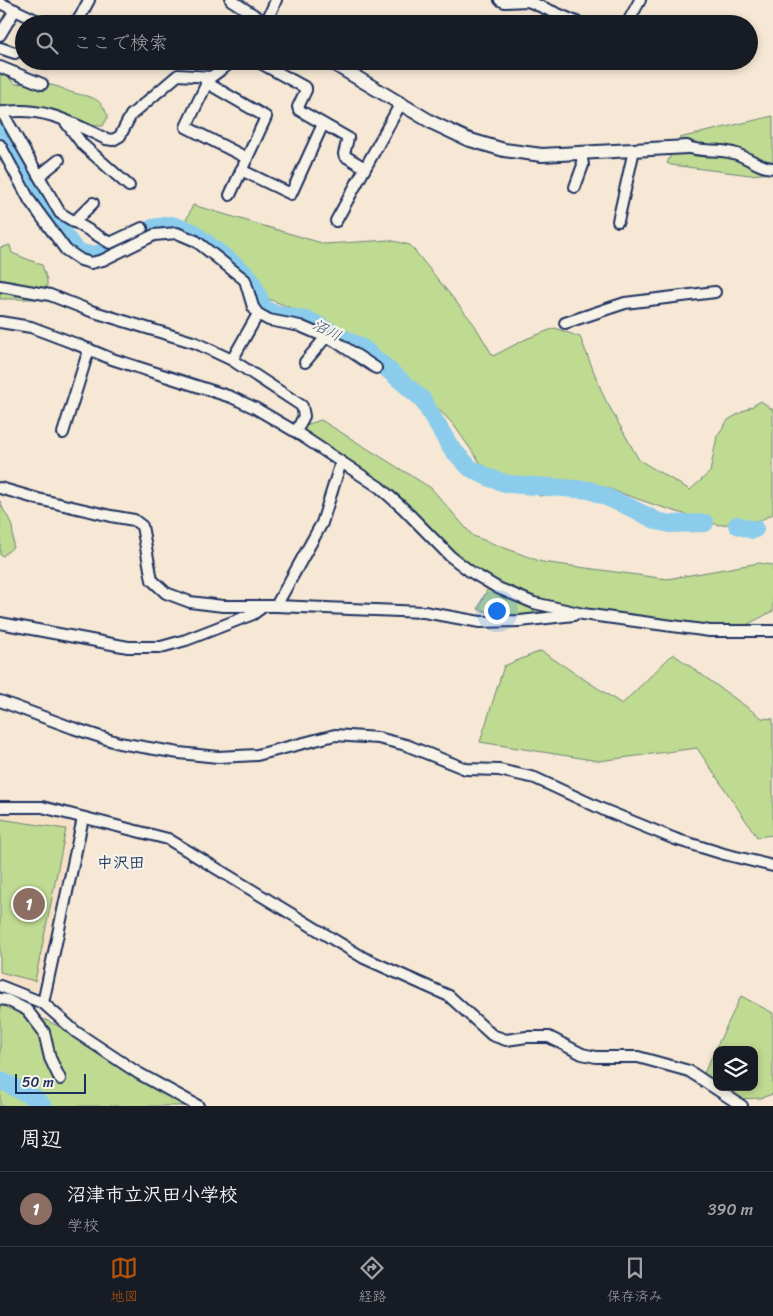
<!DOCTYPE html>
<html lang="ja">
<head>
<meta charset="utf-8">
<style>
  :root { --surface:#171b24; --page:#242831; --text:#f1f3f6; --muted:#9ea1a6; --line:#363941; --accent:#b45309 }
  body { margin:0; font-family:Sriracha,"Klee One",sans-serif; background:var(--page); color:var(--text) }
  .controls { position:absolute; right:15px; bottom:15px; display:grid; overflow:hidden; border-radius:10px; box-shadow:0 2px 8px #0003 }
  .controls button { width:45px; height:45px; display:grid; place-items:center; padding:0; border:0; border-bottom:1px solid var(--line); background:var(--surface); color:var(--text); font:25px sans-serif }
  .scale { position:absolute; left:15px; bottom:12px; width:71px; box-sizing:border-box; padding-left:5px; border:2px solid #1b2f5e; border-top:0; font-size:14px; line-height:18px; white-space:nowrap; color:#1b2f5e; -webkit-text-stroke:4px #f7f3e8; paint-order:stroke }
  .you { position:absolute; left:496px; top:610px; width:18px; height:18px; margin:-12px; border:4px solid #fff; border-radius:50%; background:#1a73e8; box-shadow:0 0 0 8px #1a73e833 }
  .badge { display:grid; place-items:center; width:32px; height:32px; border-radius:50%; background:var(--accent); color:#fff; font-size:16px; font-weight:700 }
  .pin { position:absolute; translate:-50% -50%; border:2px solid #fff; box-shadow:0 1px 5px #0006 }
  .list { margin:0; padding:0; list-style:none }
  h2 { display:flex; justify-content:space-between; align-items:center; height:65px; margin:0; padding:0 20px; font-size:21px }
  h2 small { font-size:16px; font-weight:400; color:var(--muted) }
  .list li { display:grid; grid-template-columns:32px 1fr auto; gap:15px; align-items:center; box-sizing:border-box; height:75px; padding:0 20px; border-top:1px solid var(--line) }
  .list b { display:block; font-size:19px; white-space:nowrap }
  .list p { margin:0; font-size:16px; white-space:nowrap; color:var(--muted) }
  .list em { font-size:16px; font-style:normal; color:var(--muted) }
  .icon { flex:none; width:28px; height:28px; fill:none; stroke:currentColor; stroke-width:2; stroke-linecap:round; stroke-linejoin:round }
  .map { position:relative; flex:none; width:773px; height:1106px; overflow:hidden }
  .search { position:absolute; background:var(--surface); box-shadow:0 2px 8px #0003; left:15px; right:15px; top:15px; height:55px; display:flex; align-items:center; gap:12px; box-sizing:border-box; padding:0 18px; border-radius:28px; color:var(--muted); font-size:19px }
  .sheet { height:140px; background:var(--surface) }
  nav { display:flex; justify-content:space-around; align-items:center; box-sizing:border-box; height:70px; border-top:1px solid var(--line); background:var(--surface); font-size:14px; color:var(--muted) }
  nav a { display:grid; justify-items:center; gap:2px }
  nav .on { color:var(--accent) }
  .map>svg:first-child { display:block }
  .built { fill:#f6e1c6 }
  .green { fill:#bfda91; stroke:#6d8478 }
  .lines { fill:none; stroke-linecap:round; stroke-linejoin:round }
  .river { stroke:#8bccec; stroke-width:18 }
  .minor-casing { stroke:#1b2f5e; stroke-width:14 }
  .tertiary-casing { stroke:#1b2f5e; stroke-width:16 }
  .minor { stroke:#f7f3e8; stroke-width:10 }
  .tertiary { stroke:#f7f3e8; stroke-width:12 }
  .labels { text-anchor:middle; stroke-width:4.5; stroke-linejoin:round; paint-order:stroke }
  .water-label { font-size:15px; font-style:italic; fill:#375682; stroke:#f7f3e8 }
  .quarter-label { font-size:16px; font-weight:bold; fill:#1b2f5e; stroke:#f7f3e8 }
</style>
</head>
<body>
<div class="map">
<svg width="773" height="1106" viewBox="0 0 773 1106">
  <rect width="100%" height="100%" fill="#f6e8d4"/>
  <filter id="ink" filterUnits="userSpaceOnUse"><feTurbulence type="fractalNoise" baseFrequency=".02" numOctaves="2"/><feDisplacementMap in="SourceGraphic" scale="10" xChannelSelector="R" yChannelSelector="G"/><feConvolveMatrix kernelMatrix="1 2 1 2 8 2 1 2 1" color-interpolation-filters="sRGB"/></filter>
  <g filter="url(#ink)">
    <polygon class="built" points="12,811 69,821 73,828 40,988 34,991 0,979 0,812"/>
    <g class="green">
      <path d="M0,68l15,16c13,-1 27,-2 40,2 7,1 12,6 19,7 19,5 25,3 34,23l-5,10c-20,0 -40,-3 -60,-7 -15,-3 -28,-8 -43,-8z"/>
      <polygon points="773,116 773,173 750,175 671,165 667,163 679,138"/>
      <polygon points="193,205 325,244 389,240 410,245 474,324 493,356 526,339 555,328 580,337 604,397 639,460 690,490 710,472 717,436 728,420 761,401 773,410 773,514 761,520 719,525 655,505 598,485 540,496 481,464 453,424 389,359 291,308 264,297 218,243 182,229"/>
      <polygon points="10,245 12,253 42,265 47,280 47,299 0,299 0,248"/>
      <polygon points="321,420 431,488 473,536 542,562 667,579 759,563 773,565 773,611 733,632 576,612 502,616 478,609 490,584 453,565 399,495 299,427"/>
      <path d="M0,501c2,7 5,11 9,18 5,9 4,18 4,28l-10,9 -3,-1z"/>
      <polygon points="541,651 622,704 673,654 762,718 773,719 773,835 757,837 697,748 599,761 480,742 504,666"/>
      <polygon points="0,819 66,829 35,981 0,972"/>
      <polygon points="0,994 22,999 27,1011 62,1028 191,1106 0,1106"/>
      <polygon points="741,996 773,1013 773,1094 761,1098 735,1099 719,1087 754,1087 754,1050 717,1050 717,1085 703,1075"/>
    </g>
    <g class="lines">
      <g class="river">
        <polyline points="0,124 13,139 37,199 77,252 92,255 102,253 153,228 172,225 191,231 245,273 250,278 264,309 273,313 310,321 364,349 422,399 451,448 470,468 490,478 508,484 590,490 627,506 657,521 670,524 705,523"/>
        <polyline points="737,525 752,530 755,529"/>
        <polyline points="0,1080 35,1098 43,1106"/>
      </g>
      <defs>
        <g id="minor">
          <polyline points="231,0 268,24"/>
          <polyline points="500,0 505,2 528,1 581,24"/>
          <polyline points="0,3 38,21 52,24"/>
          <polyline points="266,23 276,0"/>
          <polyline points="70,24 79,19 89,0"/>
          <polyline points="239,24 247,24"/>
          <polyline points="627,24 640,0"/>
          <polyline points="0,35 15,10"/>
          <polyline points="0,48 15,53"/>
          <polyline points="257,61 306,88 306,90 298,107 299,110 348,138 344,154 345,156 365,168"/>
          <polyline points="0,67 42,84"/>
          <polyline points="204,78 207,83 266,117 230,195"/>
          <polyline points="207,83 186,127 247,158"/>
          <polyline points="2,112 60,213 110,243 142,228"/>
          <path d="M0,113c41,-8 71,9 106,26l7,1 7,-4 11,-21 47,-40 33,2 22,-16"/>
          <polyline points="64,120 83,145 129,186"/>
          <polyline points="0,145 30,201 66,250 81,260 91,263 103,260 154,235 177,233 196,241 245,280 253,307 258,314 269,320 300,326 335,341 376,368"/>
          <path d="M687,147c18,6 30,1 46,6 14,3 26,15 40,15"/>
          <polyline points="241,170 291,194 323,124"/>
          <polyline points="39,176 59,160"/>
          <polyline points="575,187 583,165 581,153"/>
          <polyline points="336,221 401,103"/>
          <polyline points="618,221 634,150"/>
          <polyline points="74,222 93,203"/>
          <polyline points="0,286 50,295 91,311 196,343 232,360"/>
          <polyline points="258,314 232,360 302,406 304,416 296,432"/>
          <polyline points="0,322 31,327 76,344 112,359 231,397 255,408 296,432 379,487 403,508 450,556 471,572 498,588 534,603 583,614 710,631 773,631"/>
          <polyline points="565,323 625,303 715,292"/>
          <polyline points="305,362 326,337"/>
          <polyline points="63,433 89,349"/>
          <polyline points="0,488 38,499 111,516 134,520 142,526 152,580 166,593 190,602 223,606 276,606 424,612 480,622 520,621 574,615"/>
          <polyline points="276,606 322,523 341,462"/>
          <polyline points="0,623 128,647 161,647 186,640 253,614 264,606"/>
          <polyline points="0,701 73,728 119,743 179,753 218,757 257,755 335,735 378,738 406,745 466,769 499,770 535,778 604,810 675,839 724,854 773,866"/>
          <polyline points="0,807 42,807 168,839 364,958 449,996 492,1035 506,1040 527,1037 549,1037 582,1054 596,1057 638,1057 689,1071 742,1106"/>
          <polyline points="0,986 43,1003 76,1032 138,1073 198,1106"/>
          <polyline points="0,999 7,1000 27,1010 44,1032 50,1058 60,1079"/>
          <polyline points="43,1003 83,818"/>
        </g>
        <polyline id="tertiary" points="329,61 433,123 467,139 504,150 542,155 687,147"/>
      </defs>
      <use href="#minor" class="minor-casing"/>
      <use href="#tertiary" class="tertiary-casing"/>
      <use href="#minor" class="minor"/>
      <use href="#tertiary" class="tertiary"/>
    </g>
  </g>
  <g class="labels">
    <g class="water-label">
      <text transform="translate(327 330) rotate(27)" y="5">沼川</text>
    </g>
    <g class="quarter-label">
      <text x="121" y="868">中沢田</text>
    </g>
  </g>
</svg>
<div class="controls">
<button><svg class="icon" aria-label="layers" viewBox="0 0 24 24"><path d="M12 4l9 5-9 5-9-5zM3 14l9 5 9-5"/></svg></button>
</div>
<div class="scale">50 m</div>
<div class="you"></div>
<div class="pin badge" style="left:29px;top:904px;background:#8d6e63">1</div>
<div class="search"><svg class="icon" aria-label="search" viewBox="0 0 24 24"><circle cx="10" cy="10" r="6"/><path d="M15 15l6 6"/></svg>ここで検索</div>
</div>
<section class="sheet">
<h2>周辺<small></small></h2>
<ul class="list">
<li><span class="badge" style="background:#8d6e63">1</span><div><b>沼津市立沢田小学校</b><p>学校</p></div><em>390 m</em></li>
</ul>
</section>
<nav>
<a class="on"><svg class="icon" aria-label="map" viewBox="0 0 24 24"><path d="M3 6l6-2 6 2 6-2v14l-6 2-6-2-6 2zM9 4v14M15 6v14"/></svg>地図</a>
<a><svg class="icon" aria-label="directions" viewBox="0 0 24 24"><path d="M12 3l9 9-9 9-9-9zM9 14v-3h6M13 9l2 2-2 2"/></svg>経路</a>
<a><svg class="icon" aria-label="saved" viewBox="0 0 24 24"><path d="M7 4h10v16l-5-4-5 4z"/></svg>保存済み</a>
</nav>
</body>
</html>
